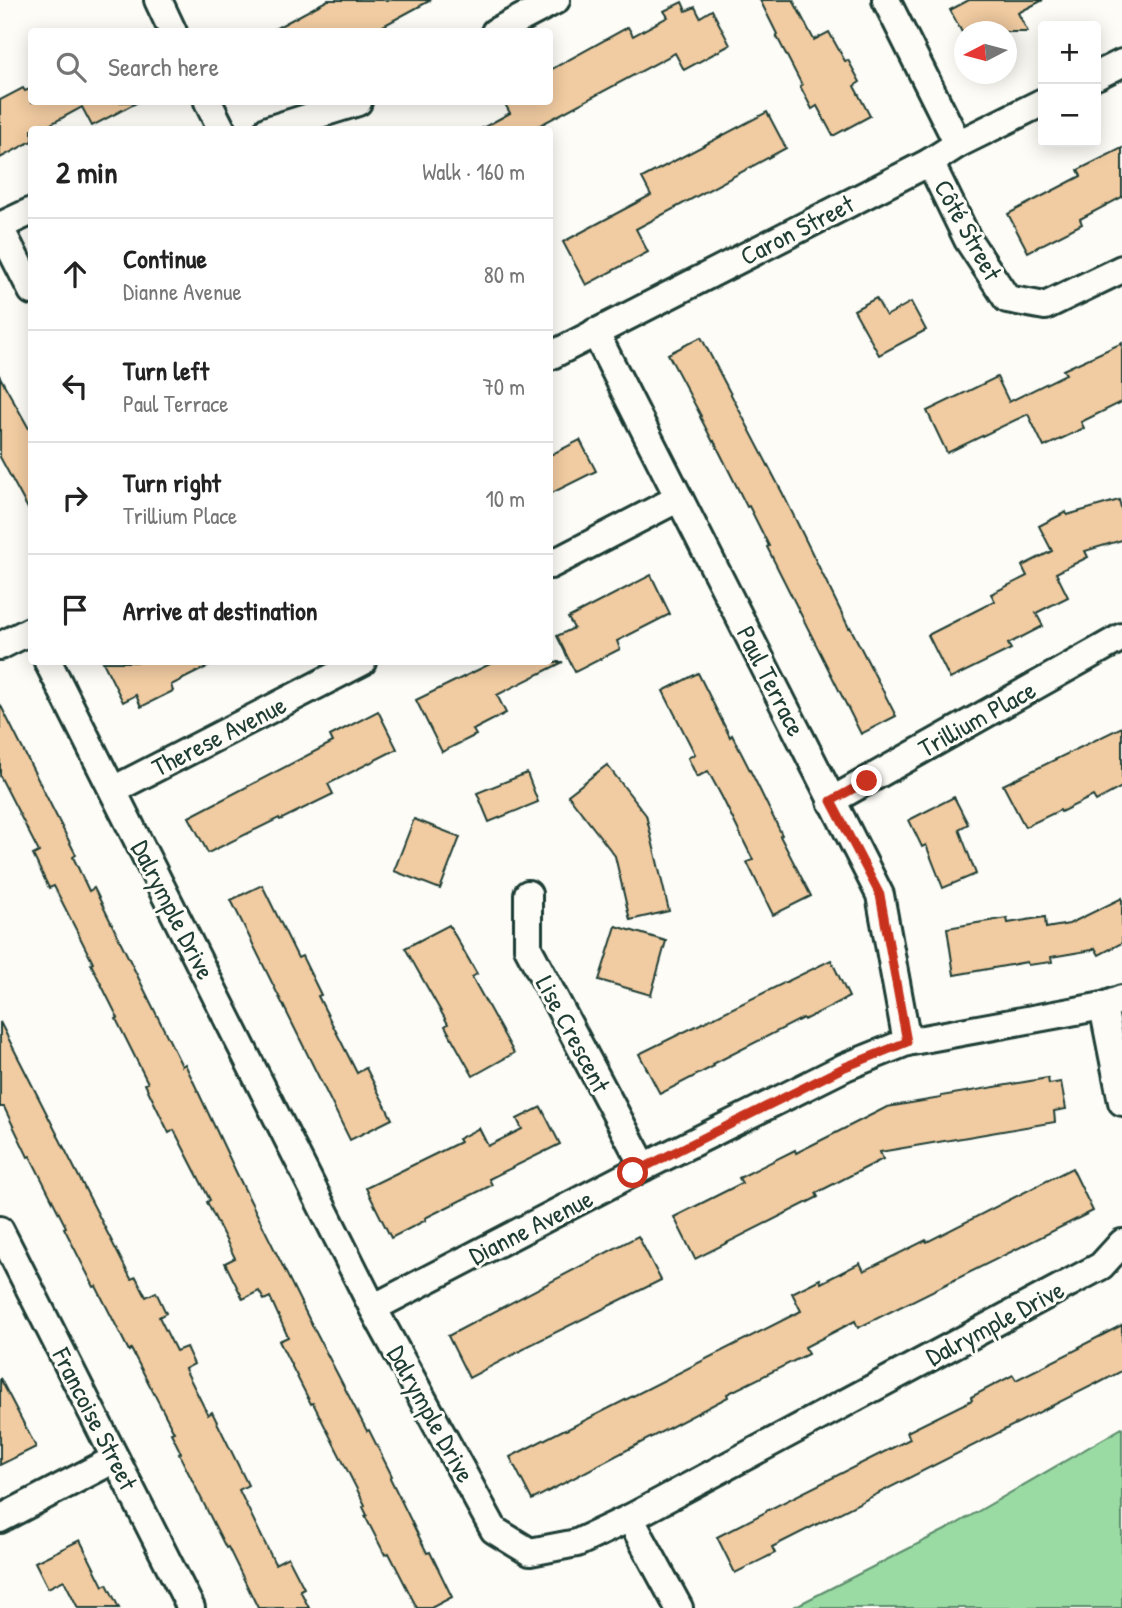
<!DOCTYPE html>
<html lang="en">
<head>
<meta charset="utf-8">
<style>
  :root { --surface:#fff; --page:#f6f6f6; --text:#222; --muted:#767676; --line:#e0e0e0 }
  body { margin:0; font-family:"Patrick Hand",sans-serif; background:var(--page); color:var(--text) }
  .controls { position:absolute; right:21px; top:21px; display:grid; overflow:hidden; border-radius:7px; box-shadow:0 4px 18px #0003 }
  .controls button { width:63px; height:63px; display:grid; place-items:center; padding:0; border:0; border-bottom:2px solid var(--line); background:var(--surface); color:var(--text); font:35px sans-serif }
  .compass { position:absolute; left:954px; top:21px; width:63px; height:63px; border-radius:50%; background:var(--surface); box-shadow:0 4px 18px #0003; rotate:264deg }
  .stop { position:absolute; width:21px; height:21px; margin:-16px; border:5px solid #c8321e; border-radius:50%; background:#fff }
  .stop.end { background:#c8321e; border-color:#fff; box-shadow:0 2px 7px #0008 }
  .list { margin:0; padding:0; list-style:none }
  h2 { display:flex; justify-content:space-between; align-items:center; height:91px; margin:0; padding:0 28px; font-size:30px }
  h2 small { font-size:23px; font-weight:400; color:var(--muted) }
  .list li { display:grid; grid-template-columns:46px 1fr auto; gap:21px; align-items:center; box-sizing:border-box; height:112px; padding:0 28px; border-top:2px solid var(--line) }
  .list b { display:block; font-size:26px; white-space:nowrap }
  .list p { margin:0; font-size:23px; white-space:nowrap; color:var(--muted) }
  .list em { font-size:23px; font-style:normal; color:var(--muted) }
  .icon { flex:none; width:38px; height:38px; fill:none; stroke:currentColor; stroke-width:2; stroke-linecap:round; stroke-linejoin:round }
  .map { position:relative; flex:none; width:1122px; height:1608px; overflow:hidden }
  .search { position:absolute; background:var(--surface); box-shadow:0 4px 18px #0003; left:28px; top:28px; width:525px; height:77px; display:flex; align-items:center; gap:18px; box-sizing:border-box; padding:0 24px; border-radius:7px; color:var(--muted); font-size:26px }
  .panel { position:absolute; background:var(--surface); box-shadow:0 4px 18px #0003; left:28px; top:126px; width:525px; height:539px; border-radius:7px }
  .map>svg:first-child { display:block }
  .green { fill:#9adaa3; stroke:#5c8c6c; stroke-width:2 }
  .building { fill:#f1cba1; stroke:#1f3d34; stroke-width:2 }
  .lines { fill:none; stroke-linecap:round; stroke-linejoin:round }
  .minor-casing { stroke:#1f3d34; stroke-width:32 }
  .minor { stroke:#fdfcf7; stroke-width:26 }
  .route { stroke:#c8321e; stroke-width:9 }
  .labels { text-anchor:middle; stroke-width:6; stroke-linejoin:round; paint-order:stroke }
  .street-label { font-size:26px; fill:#1f3d34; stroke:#fdfcf7 }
</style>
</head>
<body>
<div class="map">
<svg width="1122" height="1608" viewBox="0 0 1122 1608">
  <rect width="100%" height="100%" fill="#fdfcf7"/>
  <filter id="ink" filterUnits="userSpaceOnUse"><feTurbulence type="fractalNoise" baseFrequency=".0143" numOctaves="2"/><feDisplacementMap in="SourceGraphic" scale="14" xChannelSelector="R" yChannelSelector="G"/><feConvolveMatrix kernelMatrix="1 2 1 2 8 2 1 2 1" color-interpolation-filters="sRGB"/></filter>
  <g filter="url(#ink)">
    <polygon class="green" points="1122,1428 1122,1608 792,1608 951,1527"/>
    <g class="building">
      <polygon points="328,0 431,0 372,32 269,32"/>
      <polygon points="760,0 793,0 814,40 829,32 845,61 848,60 860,82 854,86 870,116 833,136 817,106 812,109 800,86 802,85 776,35 777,34"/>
      <polygon points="969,0 1043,0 1018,13 1028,32 964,32 964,36 950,10"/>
      <polygon points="682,2 686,11 695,7 700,17 712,10 730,45 684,70 675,53 531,130 479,130 510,113 504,102 550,102 550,70 628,27 633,36 668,17 664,11"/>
      <polygon points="23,88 25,91 32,88 32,102 138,102 92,126 82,107 40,130 32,130 32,141 0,158 0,100"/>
      <polygon points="767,112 786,148 636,229 648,252 586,285 563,242 651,195 642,178"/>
      <polygon points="1122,148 1122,197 1080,219 1082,224 1028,252 1008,214 1081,176 1078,170"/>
      <polygon points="876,298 886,316 911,302 926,330 879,355 854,310"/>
      <polygon points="701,337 783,494 849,628 850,627 896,716 861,734 767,547 769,546 749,506 747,507 714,441 713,442 700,417 701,416 668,354"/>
      <polygon points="1122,343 1122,402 1081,422 1084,428 1044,447 1028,414 947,453 927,411 997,377 1009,402 1066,374 1063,370"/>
      <polygon points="0,377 32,434 32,516 0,457"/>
      <polygon points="580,440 596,471 550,494 550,455"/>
      <polygon points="1119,500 1122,511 1122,540 1085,551 1088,557 1056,573 1068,597 1036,613 1043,626 1008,644 1011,649 950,679 928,635 995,601 991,594 1027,576 1022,566 1052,551 1039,526 1066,512 1067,515"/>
      <polygon points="651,575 670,614 617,641 620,649 575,672 557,636 574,628 568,618"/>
      <polygon points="103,662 217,662 171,685 173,691 141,707 136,695 123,702"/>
      <polygon points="494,662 563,662 497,695 506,713 473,730 476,735 442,752 416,700"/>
      <polygon points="698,673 730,737 732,735 755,780 782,835 780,836 811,896 773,915 747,862 753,860 722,797 708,771 697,777 688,758 695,754 663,691"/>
      <polygon points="0,704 76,855 73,857 89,891 94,888 182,1066 185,1064 238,1176 312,1325 367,1431 369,1430 392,1476 390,1478 427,1553 430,1552 452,1597 431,1608 417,1608 389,1553 385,1555 365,1516 367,1515 363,1507 365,1505 313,1403 311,1404 279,1341 288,1337 270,1297 264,1300 259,1291 243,1299 225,1263 235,1258 207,1202 210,1200 174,1130 169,1133 145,1084 148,1083 116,1019 118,1018 91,964 93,963 54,886 49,888 33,855 39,852 0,776"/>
      <polygon points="378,711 397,749 328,784 333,794 280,820 279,818 208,853 189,817 333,742 330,736"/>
      <polygon points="1122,727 1122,787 1096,801 1093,796 1061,812 1060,810 1025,827 1003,785"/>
      <polygon points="607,765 646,815 669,911 630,920 615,856 568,795"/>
      <polygon points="527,773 538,802 489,822 477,793"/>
      <polygon points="954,797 968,824 959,829 976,874 943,888 926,845 922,847 909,820"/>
      <polygon points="414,819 460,837 440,889 394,871"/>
      <polygon points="262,885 298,958 302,956 321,995 318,996 357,1073 366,1068 392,1119 350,1140 231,900"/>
      <polygon points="1122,898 1122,943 1099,955 1095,948 1092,950 1051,957 1052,962 1028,965 1027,962 954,975 947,928 1007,918 1008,923 1045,917 1046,928 1069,924"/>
      <polygon points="449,925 477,974 472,977 514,1053 473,1076 445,1026 448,1024 405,948"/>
      <polygon points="616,926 666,941 651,995 599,980"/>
      <polygon points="831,960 849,997 804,1020 803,1018 713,1064 714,1066 660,1094 639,1054"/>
      <polygon points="0,1022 131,1279 136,1277 146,1297 156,1292 166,1313 159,1317 176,1351 186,1347 194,1364 185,1369 208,1415 212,1412 248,1485 239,1490 275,1564 288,1557 304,1588 300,1590 309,1608 258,1608 228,1547 226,1548 179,1454 181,1453 171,1433 174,1432 131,1349 129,1351 96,1286 94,1287 64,1228 66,1227 30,1156 28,1157 4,1107 0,1107"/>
      <polygon points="1048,1078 1049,1084 1061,1082 1066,1109 1054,1111 1055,1122 880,1152 883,1159 816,1193 818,1197 695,1259 674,1217 742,1183 739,1178 795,1150 796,1153 887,1107 941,1098 941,1096"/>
      <polygon points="541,1107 560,1144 489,1179 492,1185 425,1218 426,1220 391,1238 366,1188 460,1142 458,1139 479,1128 488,1146 522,1129 517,1119"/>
      <polygon points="1072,1168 1093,1211 858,1328 855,1321 805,1347 808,1354 727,1394 728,1397 532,1500 510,1457 565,1429 566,1430 801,1311 792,1293 820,1279 821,1283 860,1263 864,1271 926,1240 927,1242"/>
      <polygon points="638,1236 661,1280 526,1347 526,1348 469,1378 448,1336"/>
      <polygon points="1122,1325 1122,1371 1097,1384 1097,1383 772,1547 775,1553 735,1573 717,1537 766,1512 766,1511 910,1439 907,1432 972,1400 971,1397 1013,1375 1016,1380 1080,1348 1079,1347"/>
      <polygon points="0,1378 36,1447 0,1465"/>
      <polygon points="80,1540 103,1586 107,1584 119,1608 78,1608 64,1580 48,1588 35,1562"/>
    </g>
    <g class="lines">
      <defs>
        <g id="minor">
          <polyline points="158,0 173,32"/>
          <polyline points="886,0 958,144"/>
          <polyline points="495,32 556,0"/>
          <polyline points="1096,76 1122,63"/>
          <polyline points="208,102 222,130"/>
          <polyline points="268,130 358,102"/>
          <polyline points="930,162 968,240 1007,299 1045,306 1122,269"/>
          <polyline points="0,226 32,211"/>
          <polyline points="0,228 32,291"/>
          <polyline points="595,332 880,895 907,1042"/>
          <polyline points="550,356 930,162 958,144 1043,102"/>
          <polyline points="550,565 679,498"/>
          <polyline points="0,646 32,630"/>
          <polyline points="48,662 373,1308 494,1530 530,1552 577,1543 630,1518 1101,1266 1122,1243"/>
          <polyline points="113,790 362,662"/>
          <polyline points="831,801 1122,637"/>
          <polyline points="528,894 528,948 644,1167"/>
          <polyline points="1103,1006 1122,1102"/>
          <polyline points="0,1230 191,1608"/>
          <polyline points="373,1308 644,1167 845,1067 907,1042 1103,1006 1122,999"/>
          <polyline points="630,1518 679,1608"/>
          <polyline points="0,1519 115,1459"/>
        </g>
      </defs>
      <use href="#minor" class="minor-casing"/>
      <use href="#minor" class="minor"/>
    </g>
  </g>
  <g class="lines" filter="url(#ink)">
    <polyline class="route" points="633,1173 845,1067 907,1042 880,895 831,801 867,781"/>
  </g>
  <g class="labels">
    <g class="street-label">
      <text transform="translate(797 230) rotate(-27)" y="9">Caron Street</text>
      <text transform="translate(968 230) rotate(61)" y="9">Côté Street</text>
      <text transform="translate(771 681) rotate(63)" y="9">Paul Terrace</text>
      <text transform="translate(977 719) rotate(-29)" y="9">Trillium Place</text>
      <text transform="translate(219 736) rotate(-27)" y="9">Therese Avenue</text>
      <text transform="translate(173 910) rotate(63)" y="9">Dalrymple Drive</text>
      <text transform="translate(573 1034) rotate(62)" y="9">Lise Crescent</text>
      <text transform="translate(531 1227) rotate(-27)" y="9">Dianne Avenue</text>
      <text transform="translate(995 1323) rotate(-28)" y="9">Dalrymple Drive</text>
      <text transform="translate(431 1414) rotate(61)" y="9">Dalrymple Drive</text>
      <text transform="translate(95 1419) rotate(63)" y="9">Francoise Street</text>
    </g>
  </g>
</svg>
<div class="controls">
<button>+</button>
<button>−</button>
</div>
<svg class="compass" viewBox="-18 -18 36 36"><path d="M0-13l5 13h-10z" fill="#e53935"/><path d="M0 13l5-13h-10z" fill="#767676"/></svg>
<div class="stop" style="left:633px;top:1173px"></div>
<div class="stop end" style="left:867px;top:781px"></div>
<div class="search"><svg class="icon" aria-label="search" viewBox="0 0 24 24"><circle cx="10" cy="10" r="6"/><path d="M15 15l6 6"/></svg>Search here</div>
<section class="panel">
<h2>2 min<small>Walk · 160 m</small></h2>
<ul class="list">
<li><svg class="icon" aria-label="ahead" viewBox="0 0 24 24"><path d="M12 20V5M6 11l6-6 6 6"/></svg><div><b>Continue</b><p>Dianne Avenue</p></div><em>80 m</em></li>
<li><svg class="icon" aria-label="left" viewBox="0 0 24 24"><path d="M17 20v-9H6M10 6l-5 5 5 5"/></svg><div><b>Turn left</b><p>Paul Terrace</p></div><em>70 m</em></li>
<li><svg class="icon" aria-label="right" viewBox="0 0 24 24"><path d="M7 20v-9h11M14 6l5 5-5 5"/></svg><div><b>Turn right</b><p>Trillium Place</p></div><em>10 m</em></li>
<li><svg class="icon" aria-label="arrive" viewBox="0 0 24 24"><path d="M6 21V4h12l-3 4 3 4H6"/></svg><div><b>Arrive at destination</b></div></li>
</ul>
</section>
</div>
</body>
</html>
